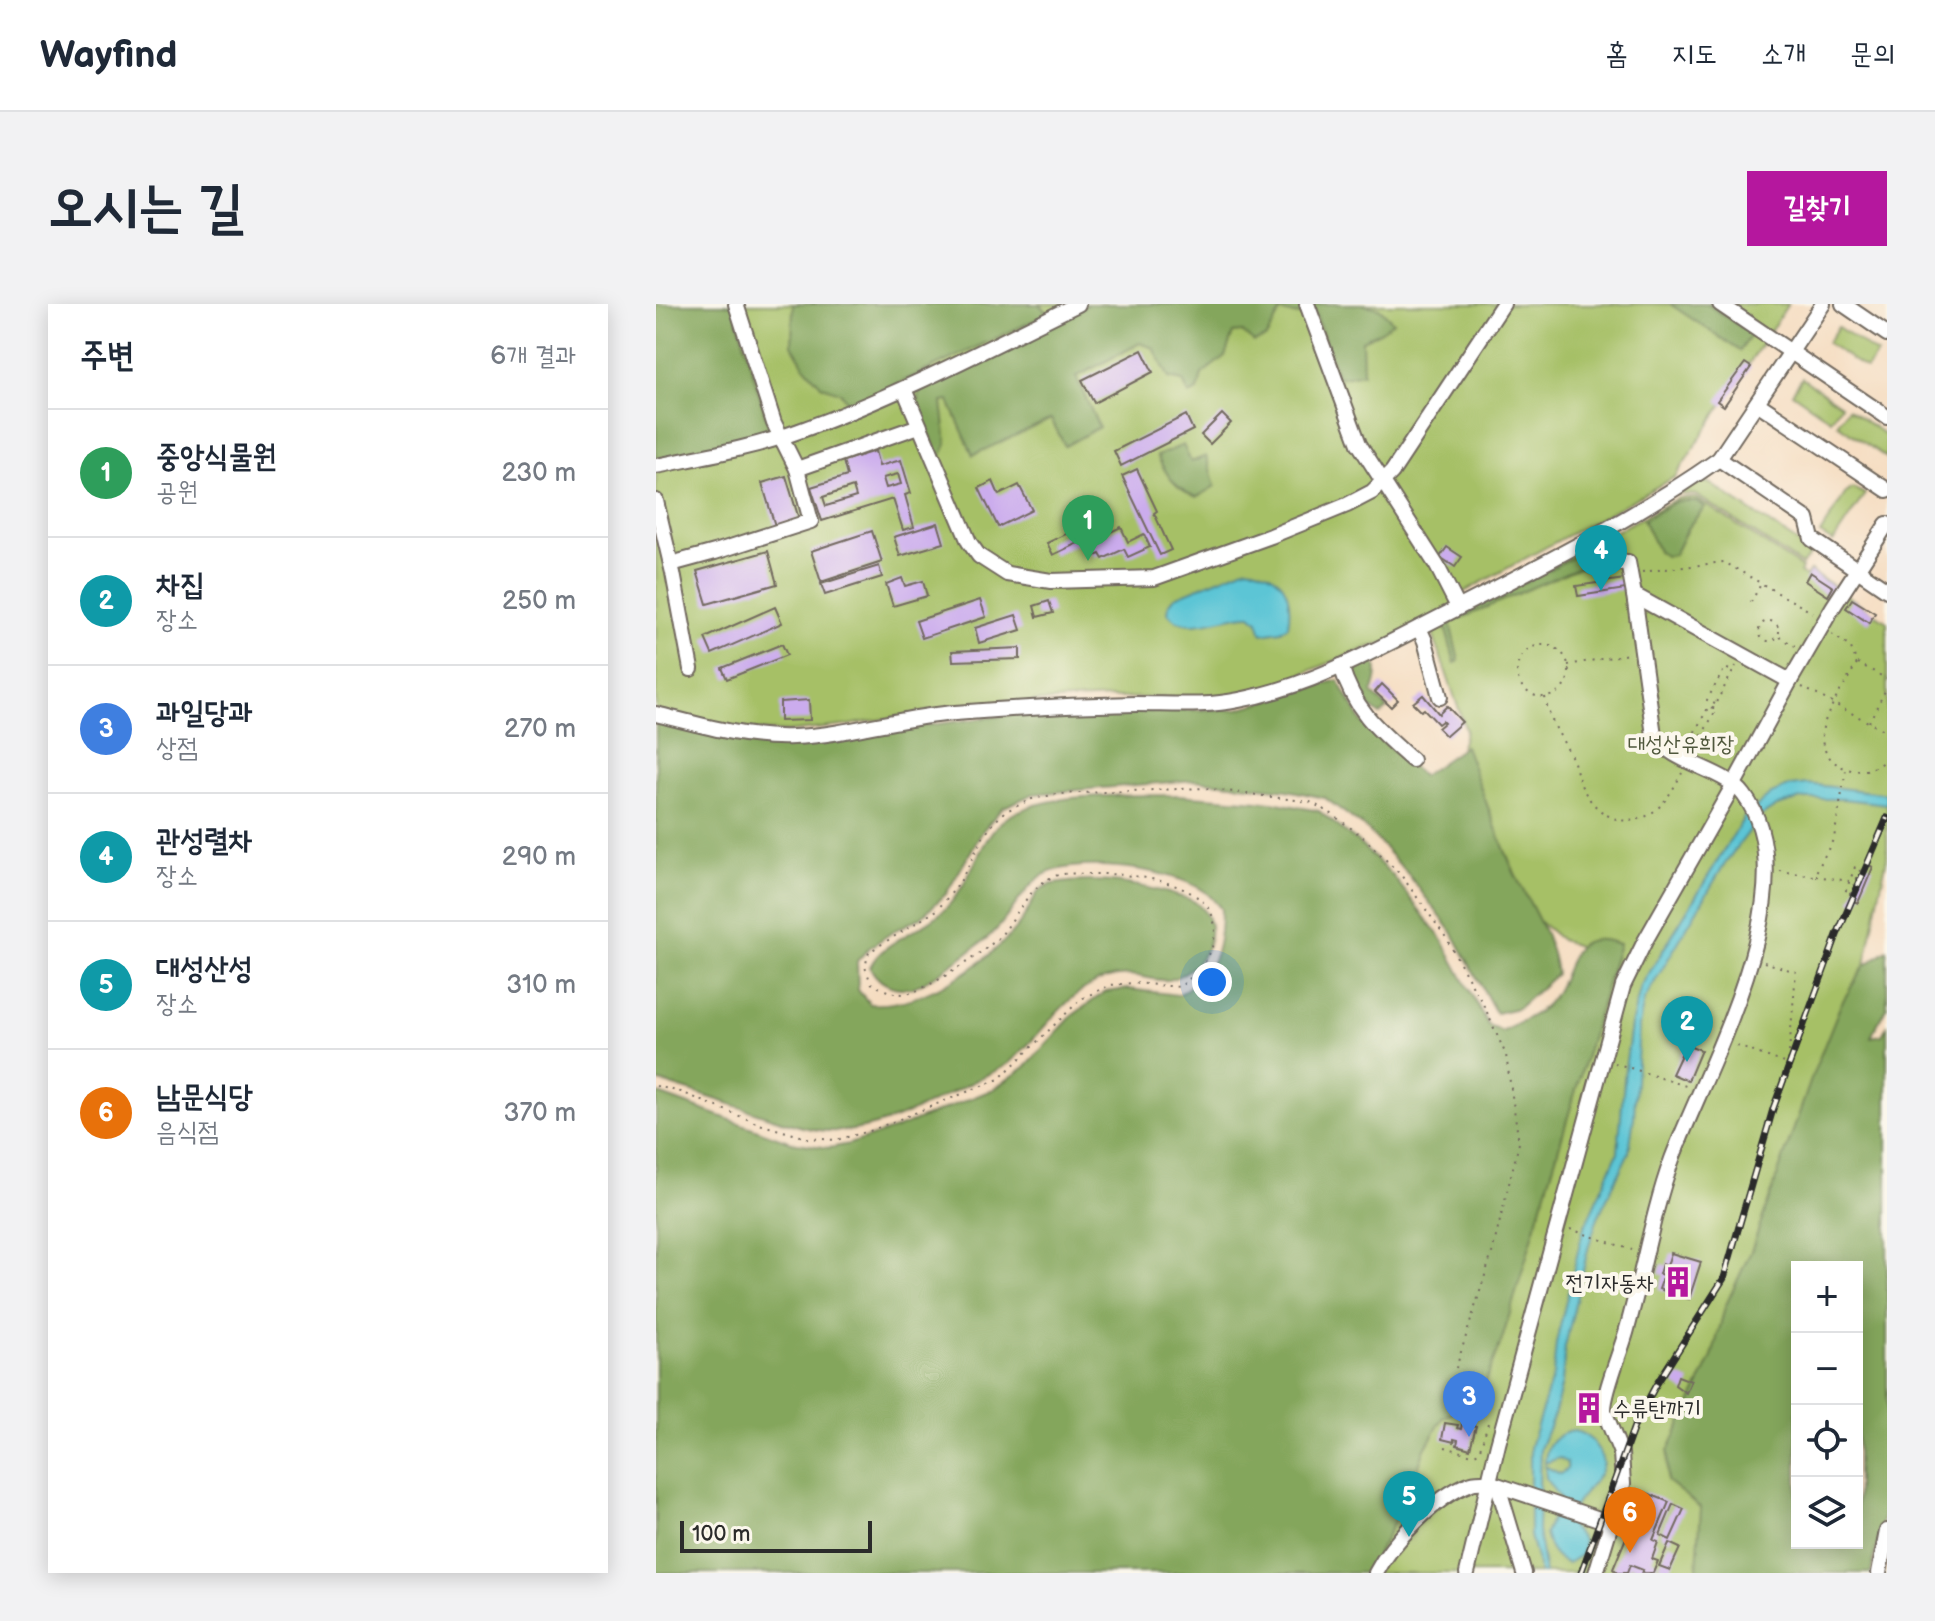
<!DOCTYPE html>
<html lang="ko">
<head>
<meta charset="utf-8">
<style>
  :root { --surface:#fff; --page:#f2f2f3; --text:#1f2937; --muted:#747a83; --line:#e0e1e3; --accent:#b5179e }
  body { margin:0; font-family:"Balsamiq Sans","Poor Story",sans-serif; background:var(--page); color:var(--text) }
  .controls { position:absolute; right:24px; bottom:24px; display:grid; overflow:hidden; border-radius:0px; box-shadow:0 4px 20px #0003 }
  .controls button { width:72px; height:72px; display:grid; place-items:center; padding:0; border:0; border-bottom:2px solid var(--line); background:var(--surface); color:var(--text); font:40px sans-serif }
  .scale { position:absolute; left:24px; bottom:20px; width:192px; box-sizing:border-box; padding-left:8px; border:4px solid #2b2b2b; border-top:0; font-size:22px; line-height:28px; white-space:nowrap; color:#2b2b2b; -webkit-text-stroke:6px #fbf7ec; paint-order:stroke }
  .you { position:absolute; left:556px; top:678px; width:28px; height:28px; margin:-20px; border:6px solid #fff; border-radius:50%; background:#1a73e8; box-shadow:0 0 0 12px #1a73e833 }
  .badge { display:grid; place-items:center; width:52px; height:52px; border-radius:50%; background:var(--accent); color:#fff; font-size:26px; font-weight:700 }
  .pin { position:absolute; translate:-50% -66px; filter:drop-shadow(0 2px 4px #0008) }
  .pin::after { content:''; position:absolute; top:42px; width:28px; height:24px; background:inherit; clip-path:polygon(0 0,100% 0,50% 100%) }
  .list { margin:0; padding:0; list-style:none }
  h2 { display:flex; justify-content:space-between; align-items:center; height:104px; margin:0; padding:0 32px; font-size:34px }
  h2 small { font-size:26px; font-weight:400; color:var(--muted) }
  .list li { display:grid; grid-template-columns:52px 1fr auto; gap:24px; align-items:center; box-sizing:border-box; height:128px; padding:0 32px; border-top:2px solid var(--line) }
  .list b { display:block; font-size:30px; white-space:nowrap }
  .list p { margin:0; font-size:26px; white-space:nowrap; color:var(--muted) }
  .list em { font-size:26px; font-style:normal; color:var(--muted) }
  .icon { flex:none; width:44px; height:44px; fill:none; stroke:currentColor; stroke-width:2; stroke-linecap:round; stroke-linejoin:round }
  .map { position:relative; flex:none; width:1231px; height:1269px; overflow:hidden; border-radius:0px }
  header { display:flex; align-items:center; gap:48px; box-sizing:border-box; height:112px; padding:0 40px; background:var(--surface); border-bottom:2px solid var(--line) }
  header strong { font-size:38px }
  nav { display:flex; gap:44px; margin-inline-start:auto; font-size:28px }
  .intro { display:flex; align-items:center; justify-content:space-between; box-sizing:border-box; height:192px; padding:0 48px }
  h1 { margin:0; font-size:56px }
  .button { padding:20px 36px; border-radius:0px; background:var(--accent); color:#fff; font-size:28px; font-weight:700 }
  main { display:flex; gap:48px; padding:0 48px }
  aside { flex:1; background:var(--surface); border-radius:0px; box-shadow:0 4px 20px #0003 }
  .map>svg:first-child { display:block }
  .green { fill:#a6c066; stroke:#687648; stroke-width:2 }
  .forest { fill:#84a65b; stroke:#586843; stroke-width:2; fill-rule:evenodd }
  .water { fill:#5bc5d5; stroke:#437880; stroke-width:2 }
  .building { fill:#cbaced; fill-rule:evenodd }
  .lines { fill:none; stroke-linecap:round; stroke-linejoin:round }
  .minor-casing { stroke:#72695f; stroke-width:18 }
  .path { stroke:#72695f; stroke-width:2; stroke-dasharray:2 6; stroke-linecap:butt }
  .minor { stroke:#fff; stroke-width:14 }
  .rail-casing { stroke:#2b2b2b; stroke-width:7 }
  .rail { stroke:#fbf7ec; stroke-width:4; stroke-dasharray:12; stroke-linecap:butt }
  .labels { text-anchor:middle; stroke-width:8; stroke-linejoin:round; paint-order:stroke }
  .park-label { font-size:22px; fill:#50583d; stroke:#fbf7ec }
  .poi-label { font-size:22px; fill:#2b2b2b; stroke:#fbf7ec; text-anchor:end }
</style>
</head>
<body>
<header>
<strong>Wayfind</strong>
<nav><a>홈</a><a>지도</a><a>소개</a><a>문의</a></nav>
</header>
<div class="intro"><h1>오시는 길</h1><a class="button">길찾기</a></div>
<main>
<aside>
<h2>주변<small>6개 결과</small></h2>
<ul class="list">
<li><span class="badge" style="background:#2e9e5b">1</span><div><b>중앙식물원</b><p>공원</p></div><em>230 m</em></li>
<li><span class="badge" style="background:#0f9aa8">2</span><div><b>차집</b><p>장소</p></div><em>250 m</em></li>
<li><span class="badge" style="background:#3f7fe0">3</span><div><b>과일당과</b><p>상점</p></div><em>270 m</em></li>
<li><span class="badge" style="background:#0f9aa8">4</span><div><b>관성렬차</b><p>장소</p></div><em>290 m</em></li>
<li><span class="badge" style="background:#0f9aa8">5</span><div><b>대성산성</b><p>장소</p></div><em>310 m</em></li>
<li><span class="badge" style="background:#e8710a">6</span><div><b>남문식당</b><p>음식점</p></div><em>370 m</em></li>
</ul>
</aside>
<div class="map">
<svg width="1231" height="1269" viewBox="0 0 1231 1269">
  <rect width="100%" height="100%" fill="#fbf7ec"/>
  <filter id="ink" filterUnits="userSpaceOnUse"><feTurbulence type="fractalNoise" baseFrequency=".0125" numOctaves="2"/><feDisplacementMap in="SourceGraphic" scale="16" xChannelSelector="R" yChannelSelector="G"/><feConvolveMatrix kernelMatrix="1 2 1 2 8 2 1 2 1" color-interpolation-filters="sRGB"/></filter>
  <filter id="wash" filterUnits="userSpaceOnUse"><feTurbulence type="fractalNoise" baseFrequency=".006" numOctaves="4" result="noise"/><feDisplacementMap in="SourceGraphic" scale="32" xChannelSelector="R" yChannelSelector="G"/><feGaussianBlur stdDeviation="1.8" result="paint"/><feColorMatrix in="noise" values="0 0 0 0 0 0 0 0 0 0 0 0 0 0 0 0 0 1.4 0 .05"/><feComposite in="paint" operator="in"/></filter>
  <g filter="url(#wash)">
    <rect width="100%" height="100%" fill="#f5dcc0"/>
    <g class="green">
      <polygon points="0,0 1132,0 1019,173 806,289 813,305 1022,194 1040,194 1146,264 1144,269 1150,273 1154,267 1231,318 1231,553 1201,700 1052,1196 1045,1269 705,1269 942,649 905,636 879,614 804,446 810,426 776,328 760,330 711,344 611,384 572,393 455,394 311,401 187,422 132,428 89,426 0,406"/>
      <polygon points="1182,23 1221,50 1210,65 1171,39"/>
      <polygon points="1146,74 1185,101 1175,116 1136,89"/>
      <polygon points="1192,105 1231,132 1231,154 1181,120"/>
      <polygon points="1044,177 1053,179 1156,248 1146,261 1040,191 1021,190 1035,179"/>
      <polygon points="1197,184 1209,190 1177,238 1164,230 1189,190"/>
    </g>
    <g class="forest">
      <polygon points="0,0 77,0 113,124 108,133 0,156"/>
      <polygon points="137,0 383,0 392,10 194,102 184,88 166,82 149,63 136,41"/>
      <polygon points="433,0 647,0 651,12 624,8 610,34 598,38 586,28 577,29 569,52 546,70 542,87 533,91 527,77 513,74 498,44 484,39 420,73 443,123 409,142 395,115 317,151 293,97 286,98 291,140 284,156 262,100 264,84 270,79"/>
      <polygon points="656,0 705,0 723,4 737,18 722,29 706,36 707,69 682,74"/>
      <polygon points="1014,0 1051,0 1096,30 1084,47"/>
      <path d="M527,141l8,17 15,-6 9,30 -18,11c-22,-8 -29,-20 -40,-41z"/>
      <polygon points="1021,197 1040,197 1049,203 1032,223 1018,251 1009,252 1002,247 987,216"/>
      <polygon points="939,242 938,249 926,262 794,319 803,357 799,359 788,319"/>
      <path d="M718,357c6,9 2,22 -2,32l16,16 -8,6c-17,-13 -27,-20 -26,-43l7,-6z"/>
      <path d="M682,376l24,42 60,54 43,-30c16,42 31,85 49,126 16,34 38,64 42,102l-38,34 -22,5 -44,-81 -45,-59 -38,-42 -44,-33 -38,-8 -93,-10 -161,14 -31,14 -18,21 -38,65 -26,24 -23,11 -28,19 -12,13 1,29 12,14c52,4 124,-43 153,-85 9,-13 11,-32 30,-35 40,-7 81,-1 119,10 7,3 17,4 23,8 33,25 7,70 -27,78 -9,1 -21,-2 -30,-4 -61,-8 -88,53 -129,87 -9,7 -22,11 -32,17 -39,19 -91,49 -135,51 -30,2 -60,-10 -88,-19 -33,-11 -65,-22 -98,-31v-359l77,14 62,6 228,-29 215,-4z"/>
      <path d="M522,491l94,7 47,9 40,32 34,33 50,65 45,84 14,7c14,-8 37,-18 47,-30 26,-31 15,-77 70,-58l-117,396 -25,62 -34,16 -18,31 -14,39 -43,85h-712v-480l135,49 38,6 20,-4 46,-15 99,-40 31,-22 48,-52 32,-23 23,-3 50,6c37,-25 43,-42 43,-86 -5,-6 -11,-14 -17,-18 -31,-22 -134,-37 -165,-13 -18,14 -28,36 -43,52 -12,12 -72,56 -86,58 -18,2 -33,-6 -40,-21 11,-25 51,-36 72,-55 24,-22 32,-53 49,-79 31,-46 137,-36 187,-38z"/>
      <path d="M1231,646v56l-16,31 11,-2 5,-9v473l-16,74h-177l3,-5 4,-60 -34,-27 1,-30 44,-94 13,-50 26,-56 63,-180 27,-67 23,-38zM1141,963h60v276h-60z"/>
    </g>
    <g class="water">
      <path d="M591,263c35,5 47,24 41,59l-7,5 -19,3 -4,-13 -7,-6c-26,-1 -65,22 -83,-2l1,-9 6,-7z"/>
      <polygon points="1152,480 1231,490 1231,500 1187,495 1145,495 1121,502 1105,512 1069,559 988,696 983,722 978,813 973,848 942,913 933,941 909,1043 906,1079 899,1108 884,1145 882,1227 889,1269 884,1269 874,1232 874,1143 897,1071 900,1039 927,926 962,848 969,764 975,721 985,682 1089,512 1115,490 1135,482"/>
      <path d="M918,1127c16,3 25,17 29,31 -4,27 -33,33 -33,62 7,15 18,9 11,31l-13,8c-14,-3 -20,-16 -23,-29l15,-35 -14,-20 -1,-13 15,8 7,-5v-6l-8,-5 -14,5c0,-18 11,-30 29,-32z"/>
    </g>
    <g id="blocks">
      <g class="building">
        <polygon points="486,46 497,68 438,99 426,76"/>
        <polygon points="1089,59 1095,63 1068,102 1061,97"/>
        <polygon points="566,110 575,119 554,140 545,131"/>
        <polygon points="530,111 537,126 465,162 458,147"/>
        <path d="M219,147l4,15 22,-6 10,33 -6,2 9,32 -11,3 -10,-31 -71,22 -11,-34 36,-11 -4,-15zM242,170l3,10 -15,4 -3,-10zM197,183l3,10 -30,9 -3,-9z"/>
        <polygon points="481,165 501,207 498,209 515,246 504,251 466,172"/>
        <polygon points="130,172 143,215 119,222 106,179"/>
        <polygon points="337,177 343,191 363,181 376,206 342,223 323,184"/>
        <polygon points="282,219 288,239 244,252 238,233"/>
        <polygon points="465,223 472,238 488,230 494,243 472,253 468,245 447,255 444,250 437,253 431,239"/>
        <polygon points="420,225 426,237 397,251 391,239"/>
        <polygon points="216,227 226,258 165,278 155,247"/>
        <polygon points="791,243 806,253 799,263 784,253"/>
        <polygon points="112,247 121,280 51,300 41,267"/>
        <polygon points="223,262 226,273 169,291 165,280"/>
        <polygon points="1154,268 1177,283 1172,292 1149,277"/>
        <polygon points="246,274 249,282 267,277 271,292 237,302 230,280"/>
        <polygon points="969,275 970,285 922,292 920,282"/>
        <polygon points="1196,295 1219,309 1213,319 1190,304"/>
        <polygon points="324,296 330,313 266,334 260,317"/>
        <polygon points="393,297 397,309 381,313 378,302"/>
        <polygon points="119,303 126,319 56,350 49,334"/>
        <polygon points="360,311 365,326 323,339 319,324"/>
        <polygon points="126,340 131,351 71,375 66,364"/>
        <polygon points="364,344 364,355 297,357 296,347"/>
        <polygon points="726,380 742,396 735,403 719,388"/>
        <polygon points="767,391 783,410 791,402 806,418 790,432 782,424 788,419 786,417 782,420 768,405 765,407 757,399"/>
        <polygon points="153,396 154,416 124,417 124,398"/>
        <polygon points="1210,560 1217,563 1202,599 1195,596"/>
        <polygon points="1030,740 1045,746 1032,777 1016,770"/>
        <polygon points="1015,949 1045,958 1033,995 1003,985 1008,971 1003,970 1006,960 1011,962"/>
        <polygon points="1022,1072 1035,1077 1030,1089 1019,1081"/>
        <polygon points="789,1119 802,1121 801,1124 805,1125 806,1119 820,1122 814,1145 801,1141 802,1136 798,1135 798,1138 786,1135"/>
        <polygon points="989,1188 1013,1198 997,1236 1002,1238 996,1255 1002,1257 997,1269 985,1269 987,1266 974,1261 971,1269 961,1269 957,1265"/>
        <polygon points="1017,1200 1028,1205 1014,1236 1004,1231"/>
        <polygon points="1013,1239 1024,1244 1014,1266 1003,1262"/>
      </g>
    </g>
  </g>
  <g filter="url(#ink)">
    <use href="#blocks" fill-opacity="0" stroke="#72695f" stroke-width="2"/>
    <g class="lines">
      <defs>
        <g id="minor">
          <polyline points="651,0 703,140 781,262 802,303"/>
          <polyline points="1064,0 1231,113"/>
          <polyline points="1187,0 1231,30"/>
          <polyline points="248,85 313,238 323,252 351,270 395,277 498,274 615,232 691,201 716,188 736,168 847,0"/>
          <polyline points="1101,99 1231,186"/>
          <polyline points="1063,155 1151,215 1156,235 1231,286"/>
          <path d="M0,162c48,-10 97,-18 143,-35 96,-34 187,-82 279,-127"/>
          <polyline points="141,165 263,122"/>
          <polyline points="0,197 17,269 35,365"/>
          <polyline points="15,260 59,248 155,217 141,165 118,119 80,0"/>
          <polyline points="936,262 972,258 978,291 1134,377"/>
          <polyline points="763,324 769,337 784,393"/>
          <path d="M685,362c13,44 37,64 71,94"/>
          <path d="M0,410c45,11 91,25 137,23 55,-2 107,-20 162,-24 60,-5 121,-8 181,-9 35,0 69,3 103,-4 78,-15 147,-56 217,-91 89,-46 181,-92 263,-150l104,-155"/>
          <polyline points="842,1182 868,1269"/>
          <path d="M720,1269c16,-31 59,-76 93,-89 5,-3 13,-2 19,-2l123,41"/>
          <polyline points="811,1269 842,1140 967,682 989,637 1077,482 1134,377 1177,303 1231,220"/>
          <path d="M940,1269l27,-89 -2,-31 -17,-42c-1,-18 18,-62 23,-82 16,-56 25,-115 45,-170 34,-91 139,-274 72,-364 -20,-27 -71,-30 -90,-60l-20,-140"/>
          <polyline points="1223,1269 1231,1227"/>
        </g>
      </defs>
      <use href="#minor" class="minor-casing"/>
      <g class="path">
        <polyline points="986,268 1068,258 1157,309"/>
        <polyline points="1095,298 1105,280"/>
        <circle cx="1113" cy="327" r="10"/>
        <path d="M1176,330l19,14 6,15c-10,19 -26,40 -33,61 -13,38 36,63 63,34"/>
        <polyline points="1124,333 1139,342"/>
        <circle cx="887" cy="367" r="26"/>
        <polyline points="1202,359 1231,375"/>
        <polyline points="912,361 972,350"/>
        <polyline points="1146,383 1231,428"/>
        <path d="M889,393c4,24 16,39 27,61 5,10 5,20 10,29 17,34 52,47 80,17 8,-9 14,-20 20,-31"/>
        <polyline points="1059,400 1051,396 1069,364 1076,367"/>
        <polyline points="1213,418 1231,383"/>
        <polyline points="1042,439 1035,435 1053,402 1056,404"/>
        <polyline points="1038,446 1060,406 1057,404 1080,362"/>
        <polyline points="1124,567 1158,572 1178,534 1190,466"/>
        <polyline points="1160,572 1193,577"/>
        <polyline points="1195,590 1189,589 1199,563 1205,565"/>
        <polyline points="1195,590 1204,566"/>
        <polyline points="1198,592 1208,566"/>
        <polyline points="1108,658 1140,668 1132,760"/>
        <polyline points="1081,742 1140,763"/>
        <polyline points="959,759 1033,783"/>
        <path d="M0,782l25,6 78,32 48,14 29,2 34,-9 129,-52 82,-80 29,-14 24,-2 46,4c18,-16 29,-24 34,-48 11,-58 -83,-66 -122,-65 -11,0 -27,-2 -37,2 -25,9 -37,38 -53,58 -12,15 -79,59 -97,60 -14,0 -23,-5 -34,-11l-6,-16 4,-15 68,-42 22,-26 24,-47 10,-13 11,-12 28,-13 25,-5 147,-6 106,14 19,10 34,25 38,38 44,61 40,72 21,47 13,88 -27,110 -36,115"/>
        <polyline points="914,925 976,946"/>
        <polyline points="789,1143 816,1151 823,1148 833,1116"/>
      </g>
      <use href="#minor" class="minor"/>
      <defs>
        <polyline id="rail" points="925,1269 979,1120 1000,1081 1068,974 1117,805 1181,631 1231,514"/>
      </defs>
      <use href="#rail" class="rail-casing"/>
      <use href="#rail" class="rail"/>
    </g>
  </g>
  <defs>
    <symbol id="building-bare" viewBox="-9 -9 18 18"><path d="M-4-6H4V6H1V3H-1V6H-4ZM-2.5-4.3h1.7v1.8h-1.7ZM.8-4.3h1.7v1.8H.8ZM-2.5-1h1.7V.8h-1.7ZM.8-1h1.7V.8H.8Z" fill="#b5179e" stroke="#fbf7ec" stroke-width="2.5" paint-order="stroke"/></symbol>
  </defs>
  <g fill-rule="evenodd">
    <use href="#building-bare" x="1000" y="956" width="44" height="44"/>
    <use href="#building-bare" x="911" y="1082" width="44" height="44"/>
  </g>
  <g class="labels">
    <g class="park-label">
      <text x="1025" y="447">대성산유희장</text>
    </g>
    <g class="poi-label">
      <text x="998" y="986">전기자동차</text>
      <text x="957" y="1112" text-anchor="start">수류탄까기</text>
    </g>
  </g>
</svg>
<div class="controls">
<button>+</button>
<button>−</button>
<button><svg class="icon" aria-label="locate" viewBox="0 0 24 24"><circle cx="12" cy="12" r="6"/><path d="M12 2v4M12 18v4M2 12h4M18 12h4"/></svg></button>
<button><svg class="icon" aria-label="layers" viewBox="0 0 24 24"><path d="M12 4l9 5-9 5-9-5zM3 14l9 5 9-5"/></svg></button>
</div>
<div class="scale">100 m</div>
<div class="you"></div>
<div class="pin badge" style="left:432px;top:257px;background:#2e9e5b">1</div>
<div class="pin badge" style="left:1031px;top:758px;background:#0f9aa8">2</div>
<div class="pin badge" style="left:813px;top:1133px;background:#3f7fe0">3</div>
<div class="pin badge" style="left:945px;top:287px;background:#0f9aa8">4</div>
<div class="pin badge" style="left:753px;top:1233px;background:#0f9aa8">5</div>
<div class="pin badge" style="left:974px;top:1249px;background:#e8710a">6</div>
</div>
</main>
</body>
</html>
